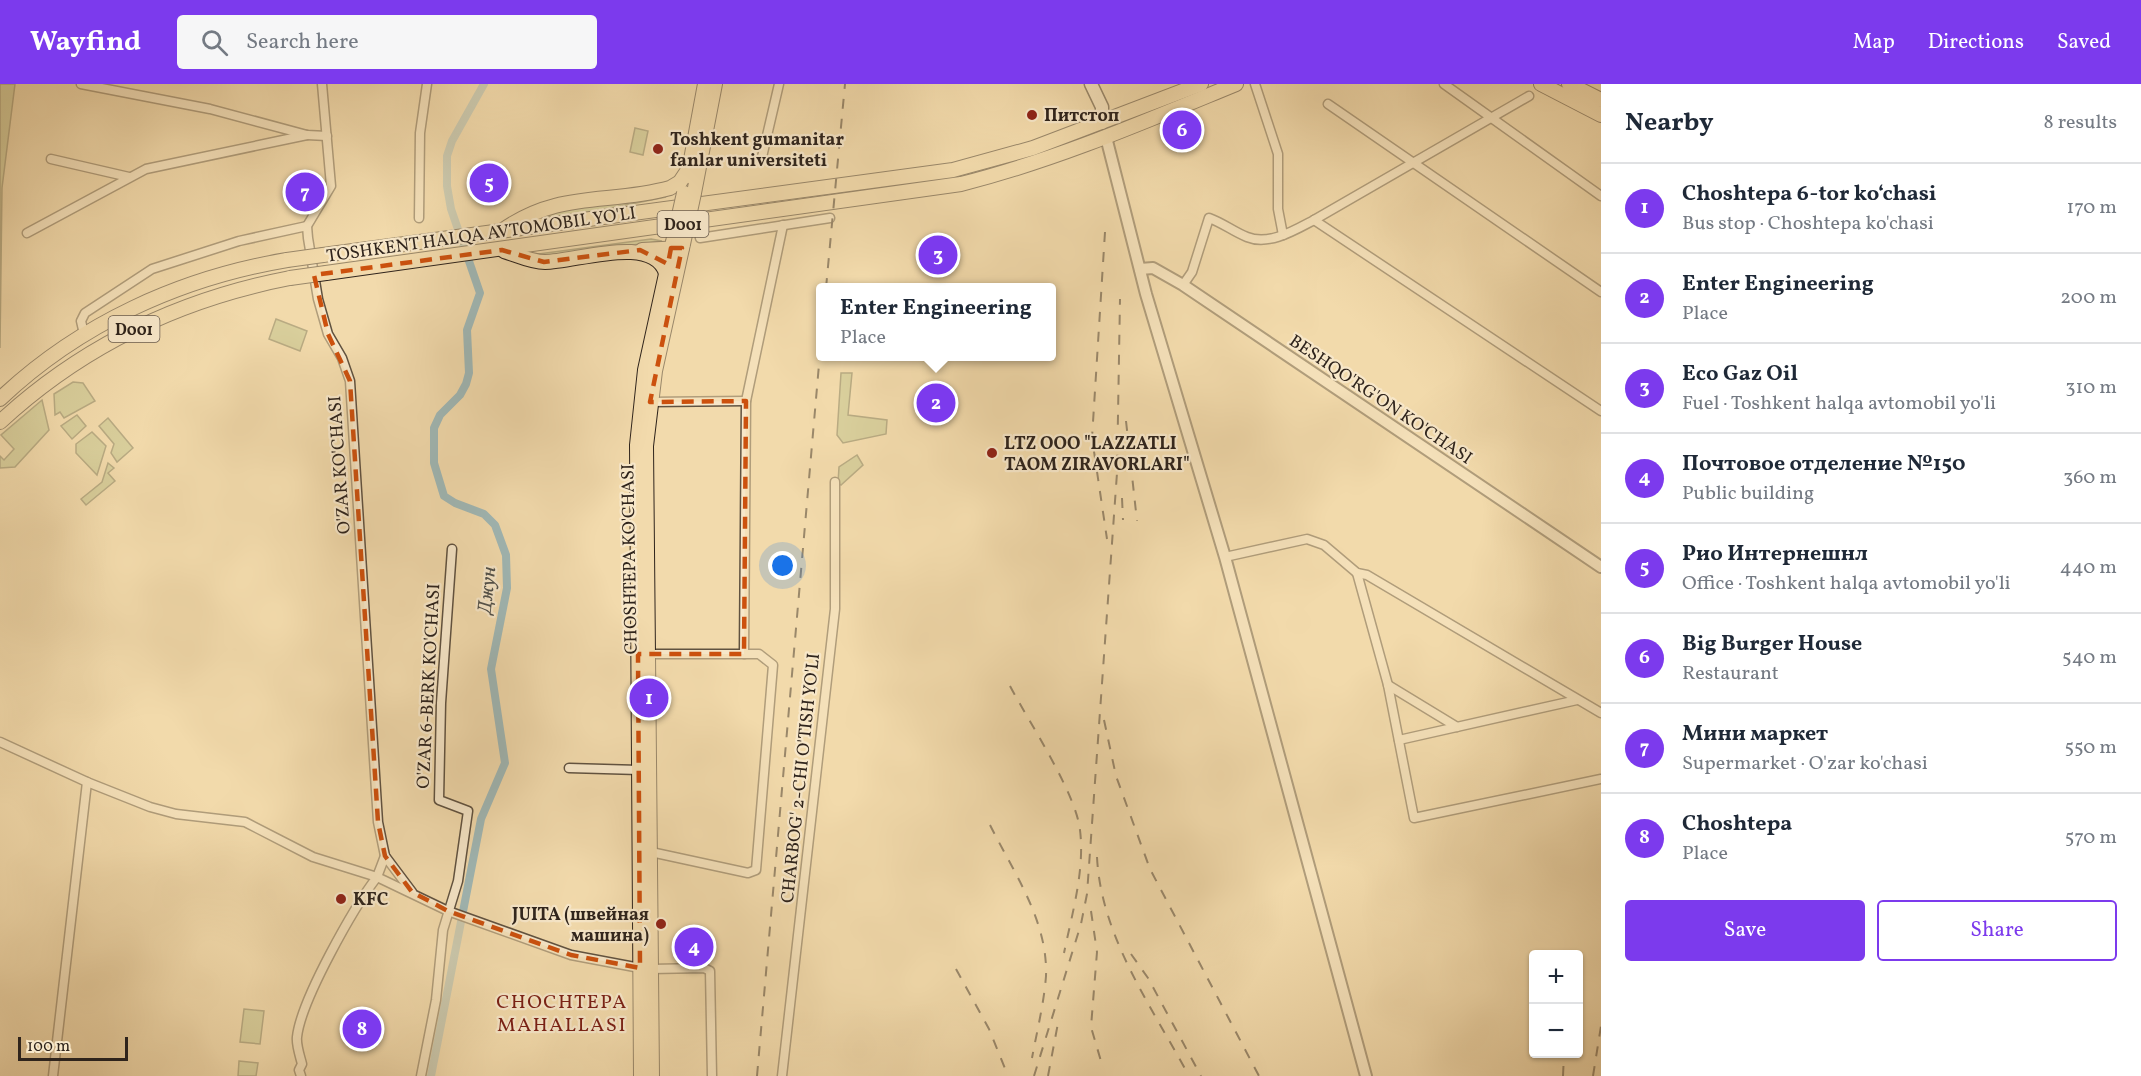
<!DOCTYPE html>
<html lang="en">
<head>
<meta charset="utf-8">
<style>
  :root { --surface:#fff; --page:#f6f6f7; --text:#1f2937; --muted:#747a83; --line:#e0e1e3; --accent:#7c3aed }
  body { margin:0; font-family:Vollkorn,serif; background:var(--page); color:var(--text) }
  .controls { position:absolute; right:18px; bottom:18px; display:grid; overflow:hidden; border-radius:6px; box-shadow:0 2px 4px #0004 }
  .controls button { width:54px; height:54px; display:grid; place-items:center; padding:0; border:0; border-bottom:2px solid var(--line); background:var(--surface); color:var(--text); font:30px sans-serif }
  .scale { position:absolute; left:18px; bottom:15px; width:110px; box-sizing:border-box; padding-left:6px; border:3px solid #2f241c; border-top:0; font-size:16px; line-height:21px; white-space:nowrap; color:#2f241c; -webkit-text-stroke:4px #f7e7c9; paint-order:stroke }
  .you { position:absolute; left:783px; top:482px; width:21px; height:21px; margin:-15px; border:4px solid #fff; border-radius:50%; background:#1a73e8; box-shadow:0 0 0 9px #1a73e833 }
  .badge { display:grid; place-items:center; width:39px; height:39px; border-radius:50%; background:var(--accent); color:#fff; font-size:20px; font-weight:700 }
  .pin { position:absolute; translate:-50% -50%; border:3px solid #fff; box-shadow:0 2px 6px #0006 }
  .popup { position:absolute; left:816px; top:199px; width:240px; height:78px; box-sizing:border-box; display:grid; place-content:center; border-radius:6px; background:var(--surface); filter:drop-shadow(0 2px 4px #0005); font-size:20px; white-space:nowrap; color:var(--muted) }
  .popup b { font-size:22px; color:var(--text) }
  .popup::after { content:''; position:absolute; left:50%; top:100%; margin-left:-12px; border:12px solid transparent; border-top-color:var(--surface) }
  .list { margin:0; padding:0; list-style:none }
  h2 { display:flex; justify-content:space-between; align-items:center; height:78px; margin:0; padding:0 24px; font-size:26px }
  h2 small { font-size:20px; font-weight:400; color:var(--muted) }
  .list li { display:grid; grid-template-columns:39px 1fr auto; gap:18px; align-items:center; box-sizing:border-box; height:90px; padding:0 24px; border-top:2px solid var(--line) }
  .list b { display:block; font-size:22px; white-space:nowrap }
  .list p { margin:0; font-size:20px; white-space:nowrap; color:var(--muted) }
  .list em { font-size:20px; font-style:normal; color:var(--muted) }
  .actions { display:flex; gap:12px; padding:18px 24px }
  .actions a { flex:1; padding:14px 0; border:2px solid var(--accent); border-radius:6px; text-align:center; font-size:21px; color:var(--accent) }
  .actions .main { background:var(--accent); color:#fff }
  .icon { flex:none; width:33px; height:33px; fill:none; stroke:currentColor; stroke-width:2; stroke-linecap:round; stroke-linejoin:round }
  .map { position:relative; flex:none; width:1601px; height:992px; overflow:hidden }
  header { display:flex; align-items:center; gap:36px; box-sizing:border-box; height:84px; padding:0 30px; background:var(--accent); color:#fff }
  header strong { font-size:28px }
  nav { display:flex; gap:33px; margin-inline-start:auto; font-size:21px }
  .search { width:420px; height:54px; background:var(--page); display:flex; align-items:center; gap:15px; box-sizing:border-box; padding:0 21px; border-radius:6px; color:var(--muted); font-size:22px }
  main { display:flex }
  aside { flex:1; background:var(--surface) }
  .map>svg:first-child { display:block }
  .green { fill:#bac089; stroke:#747252; stroke-width:1.5 }
  .lines { fill:none; stroke-linecap:round; stroke-linejoin:round }
  .canal { stroke:#a0b8b6; stroke-width:8 }
  .minor-casing { stroke:#605240; stroke-width:11 }
  .tertiary-casing { stroke:#605240; stroke-width:14 }
  .secondary-casing { stroke:#2f241c; stroke-width:15 }
  .primary-casing { stroke:#2f241c; stroke-width:16 }
  .trunk-casing { stroke:#2f241c; stroke-width:16 }
  .minor { stroke:#f7e7c9; stroke-width:8 }
  .tertiary { stroke:#f7e7c9; stroke-width:10 }
  .secondary { stroke:#f7e7c9; stroke-width:12 }
  .primary { stroke:#f2daac; stroke-width:14 }
  .trunk { stroke:#f2daac; stroke-width:14 }
  .rail { stroke:#2f241c; stroke-width:2; stroke-dasharray:10 10; stroke-linecap:butt }
  .primary-bridge-casing { stroke:#2f241c; stroke-width:16; stroke-linecap:butt }
  .trunk-bridge-casing { stroke:#2f241c; stroke-width:16; stroke-linecap:butt }
  .primary-bridge { stroke:#f2daac; stroke-width:14 }
  .trunk-bridge { stroke:#f2daac; stroke-width:14 }
  .marked { fill:none; stroke:#cc510e; stroke-width:4.5; stroke-dasharray:12 8; stroke-linejoin:round }
  .poi-dot { fill:#8f2418; stroke:#f7e7c9; stroke-width:2 }
  .labels { text-anchor:middle; stroke-width:4.5; stroke-linejoin:round; paint-order:stroke }
  .shield { fill:#f7e7c9; stroke:#6b5e50; stroke-width:1.5 }
  .shield-label { font-size:16px; font-weight:bold; fill:#2f241c }
  .poi-label { font-size:18px; font-weight:bold; fill:#2f241c; stroke:#f7e7c9; text-anchor:start }
  .street-label { font-size:18px; fill:#2f241c; stroke:#f7e7c9 }
  .water-label { font-size:20px; font-style:italic; fill:#51504a; stroke:#f7e7c9 }
  .neighbourhood-label { font-size:20px; letter-spacing:1.5px; fill:#7a1f14; stroke:#f7e7c9 }
</style>
</head>
<body>
<header>
<strong>Wayfind</strong>
<div class="search"><svg class="icon" aria-label="search" viewBox="0 0 24 24"><circle cx="10" cy="10" r="6"/><path d="M15 15l6 6"/></svg>Search here</div>
<nav><a>Map</a><a>Directions</a><a>Saved</a></nav>
</header>
<main>
<div class="map">
<svg width="1601" height="992" viewBox="0 0 1601 992">
  <rect width="100%" height="100%" fill="#f2daac"/>
  <filter id="stains"><feTurbulence type="fractalNoise" baseFrequency=".00333" numOctaves="4"/><feColorMatrix values="0 0 0 0 .2 0 0 0 0 .09 0 0 0 0 .02 0 0 0 .5 -.17"/></filter>
  <radialGradient id="worn" r=".72"><stop offset=".6" stop-color="#630" stop-opacity="0"/><stop offset="1" stop-color="#630" stop-opacity=".3"/></radialGradient>
  <g class="green">
    <polygon points="0,0 15,0 2,104 0,264"/>
    <polygon points="635,44 648,47 643,71 630,68"/>
    <polygon points="654,113 666,113 577,131 526,138 552,128"/>
    <polygon points="651,155 662,157 544,173 531,171"/>
    <polygon points="276,235 307,247 300,267 269,255"/>
    <polygon points="841,289 852,289 848,331 887,336 886,350 843,359 837,351"/>
    <polygon points="73,298 83,299 95,317 64,334 60,328 55,331 54,310"/>
    <polygon points="42,316 49,346 15,383 0,384 0,372 4,376 14,365 1,351"/>
    <polygon points="77,331 86,342 72,355 61,342"/>
    <polygon points="108,334 133,364 117,378 111,369 114,360 99,342"/>
    <polygon points="92,348 106,362 97,391 76,369 76,360"/>
    <polygon points="857,371 863,381 841,401 838,399 839,383"/>
    <polygon points="108,379 114,384 108,389 115,397 86,421 81,415 102,398"/>
    <polygon points="244,925 264,927 260,960 240,958"/>
    <polygon points="239,977 258,979 256,992 238,992"/>
  </g>
  <g class="lines">
    <polyline class="canal" points="431,992 481,735 505,679 491,585 507,504 506,471 495,441 484,430 455,419 444,412 434,379 434,344 440,331 460,311 466,300 469,289 467,246 480,209 451,125 447,102 447,72 452,57 484,0"/>
    <defs>
      <g id="minor">
        <polyline points="81,0 210,25 307,51 327,52"/>
        <polyline points="322,0 331,102 307,142 308,154 318,215 328,250 342,274 350,297 378,738 385,772 412,808"/>
        <polyline points="1255,0 1278,70 1278,125 1283,151"/>
        <polyline points="1444,0 1601,112"/>
        <polyline points="1328,20 1601,208"/>
        <polyline points="762,73 779,0"/>
        <polyline points="51,75 129,93"/>
        <polyline points="419,134 420,49 427,0"/>
        <polyline points="1314,136 1601,327"/>
        <polyline points="27,149 146,85 307,51"/>
        <polyline points="700,154 830,134"/>
        <path d="M1183,201l9,-13 17,-54c14,5 25,14 38,19 22,9 48,-7 67,-17l215,-124"/>
        <polyline points="84,250 81,237 85,229 152,185 239,157 307,142"/>
        <polyline points="650,318 746,317"/>
        <polyline points="1225,473 1307,455 1324,461 1357,489 1367,491 1601,629"/>
        <polyline points="1357,489 1388,601 1414,734 1601,695"/>
        <polyline points="649,570 759,570 773,581 756,786 748,789 651,768"/>
        <polyline points="744,570 746,317 783,141"/>
        <polyline points="1388,601 1457,643"/>
        <polyline points="1399,656 1577,616"/>
        <path d="M0,658l87,40 63,25 26,7 69,8 68,35 64,20c-23,30 -76,123 -80,160 -1,8 3,19 5,27l-3,6 2,6"/>
        <polyline points="569,684 639,686"/>
        <polyline points="385,772 377,793 448,827 571,871 640,884"/>
        <polyline points="651,885 704,884 710,887 712,992"/>
        <polyline points="53,992 87,698"/>
        <polyline points="421,992 436,916 443,846 458,797 468,727 439,716 441,619 452,465"/>
        <polyline points="782,992 835,525 835,398"/>
      </g>
      <g id="tertiary">
        <polyline points="1106,53 1146,210 1225,473 1366,992"/>
        <polyline points="1140,185 1153,184 1183,201 1601,483"/>
      </g>
      <polyline id="secondary" points="1091,0 1102,23 1102,39"/>
      <g id="primary">
        <polyline points="688,92 705,0"/>
        <polyline points="694,109 715,0"/>
        <polyline points="641,992 637,361 645,286 673,158"/>
        <polyline points="652,992 646,362 655,287 683,160"/>
      </g>
      <g id="trunk">
        <polyline points="1541,0 1601,31"/>
        <polyline points="1569,0 1601,16"/>
        <path d="M503,146c57,-40 105,-25 167,-42l10,-6 10,-15"/>
        <polyline points="642,166 682,164"/>
        <path d="M504,167c13,4 27,11 41,11 31,0 108,-29 121,11"/>
        <polyline points="323,171 953,86 1033,64 1201,0"/>
        <path d="M326,189l635,-89c95,-24 185,-63 275,-100"/>
        <path d="M0,315c79,-75 180,-121 287,-139"/>
        <path d="M0,338c82,-76 181,-123 290,-144"/>
      </g>
    </defs>
    <use href="#minor" class="minor-casing"/>
    <use href="#tertiary" class="tertiary-casing"/>
    <use href="#secondary" class="secondary-casing"/>
    <use href="#primary" class="primary-casing"/>
    <use href="#trunk" class="trunk-casing"/>
    <use href="#minor" class="minor"/>
    <use href="#tertiary" class="tertiary"/>
    <use href="#secondary" class="secondary"/>
    <use href="#primary" class="primary"/>
    <use href="#trunk" class="trunk"/>
    <g class="rail">
      <polyline points="1105,148 1092,354 1107,455"/>
      <polyline points="826,204 845,0"/>
      <polyline points="1126,337 1137,437"/>
      <polyline points="1122,414 1123,436"/>
      <path d="M1010,602c19,36 66,107 70,144 5,40 -8,84 -16,123"/>
      <polyline points="1104,636 1116,692 1150,785 1259,992"/>
      <path d="M990,741c24,48 58,96 56,151 -2,27 -9,55 -14,82"/>
      <path d="M1097,773c4,80 55,150 92,219"/>
      <polyline points="1091,827 1097,868 1091,943 1103,984"/>
      <polyline points="1131,870 1148,894 1201,992"/>
      <polyline points="956,885 989,945 1008,992"/>
      <polyline points="757,992 820,269"/>
      <polyline points="1034,992 1081,840 1087,810 1117,389 1120,215"/>
      <polyline points="1048,992 1058,939"/>
      <polyline points="1563,992 1564,970"/>
      <polyline points="1593,992 1601,942"/>
    </g>
    <defs>
      <g id="primary-bridge">
        <polyline points="673,158 684,109"/>
        <polyline points="683,160 694,109"/>
      </g>
      <g id="trunk-bridge">
        <polyline points="287,176 323,171"/>
        <polyline points="290,194 326,189"/>
      </g>
    </defs>
    <use href="#primary-bridge" class="primary-bridge-casing"/>
    <use href="#trunk-bridge" class="trunk-bridge-casing"/>
    <use href="#primary-bridge" class="primary-bridge"/>
    <use href="#trunk-bridge" class="trunk-bridge"/>
  </g>
  <path d="M0 0H1601V992H0ZM671,164h11l-32,154 96,-1 -2,253h-106l2,314 -69,-13 -123,-44 -36,-19 -27,-36 -7,-34 -28,-441 -22,-47 -14,-59 188,-25 42,12 96,-12 28,14z" fill="#f2daac" fill-opacity=".55" fill-rule="evenodd"/>
  <path class="marked" d="M671,164h11l-32,154 96,-1 -2,253h-106l2,314 -69,-13 -123,-44 -36,-19 -27,-36 -7,-34 -28,-441 -22,-47 -14,-59 188,-25 42,12 96,-12 28,14z"/>
  <g class="poi-dot">
    <circle cx="1032" cy="31" r="6"/>
    <circle cx="658" cy="65" r="6"/>
    <circle cx="992" cy="369" r="6"/>
    <circle cx="341" cy="815" r="6"/>
    <circle cx="661" cy="840" r="6"/>
  </g>
  <g class="labels">
    <g class="shield">
      <rect x="657.5" y="127" width="51" height="26" rx="4.5"/>
      <rect x="108.5" y="232" width="51" height="26" rx="4.5"/>
    </g>
    <g class="shield-label">
      <text x="683" y="146">D001</text>
      <text x="134" y="251">D001</text>
    </g>
    <g class="poi-label">
      <text x="1044" y="37">Питстоп</text>
      <text x="670" y="61">Toshkent gumanitar<tspan x="670" dy="21">fanlar universiteti</tspan></text>
      <text x="1004" y="365">LTZ OOO "LAZZATLI<tspan x="1004" dy="21">TAOM ZIRAVORLARI"</tspan></text>
      <text x="353" y="821">KFC</text>
      <text x="649" y="836" text-anchor="end">JUITA (швейная<tspan x="649" dy="21">машина)</tspan></text>
    </g>
    <g class="street-label">
      <text transform="translate(481 150) rotate(-8)" y="6">TOSHKENT HALQA AVTOMOBIL YO'LI</text>
      <text transform="translate(1381 315) rotate(34)" y="6">BESHQO'RG'ON KO'CHASI</text>
      <text transform="translate(339 381) rotate(-94)" y="6">O'ZAR KO'CHASI</text>
      <text transform="translate(629 475) rotate(-91)" y="6">CHOSHTEPA KO'CHASI</text>
      <text transform="translate(428 602) rotate(-87)" y="6">O'ZAR 6-BERK KO'CHASI</text>
      <text transform="translate(800 694) rotate(-84)" y="6">CHARBOG' 2-CHI O'TISH YO'LI</text>
    </g>
    <g class="water-label">
      <text transform="translate(486 506) rotate(-84)" y="7">Джун</text>
    </g>
    <g class="neighbourhood-label">
      <text x="562" y="924">CHOCHTEPA<tspan x="562" dy="23">MAHALLASI</tspan></text>
    </g>
  </g>
  <rect width="100%" height="100%" filter="url(#stains)"/>
  <rect width="100%" height="100%" fill="url(#worn)"/>
</svg>
<div class="controls">
<button>+</button>
<button>−</button>
</div>
<div class="scale">100 m</div>
<div class="you"></div>
<div class="pin badge" style="left:649px;top:614px">1</div>
<div class="pin badge" style="left:936px;top:319px">2</div>
<div class="popup"><b>Enter Engineering</b>Place</div>
<div class="pin badge" style="left:938px;top:171px">3</div>
<div class="pin badge" style="left:694px;top:863px">4</div>
<div class="pin badge" style="left:489px;top:99px">5</div>
<div class="pin badge" style="left:1182px;top:46px">6</div>
<div class="pin badge" style="left:305px;top:108px">7</div>
<div class="pin badge" style="left:362px;top:945px">8</div>
</div>
<aside>
<h2>Nearby<small>8 results</small></h2>
<ul class="list">
<li><span class="badge">1</span><div><b>Choshtepa 6-tor koʻchasi</b><p>Bus stop · Choshtepa ko'chasi</p></div><em>170 m</em></li>
<li><span class="badge">2</span><div><b>Enter Engineering</b><p>Place</p></div><em>200 m</em></li>
<li><span class="badge">3</span><div><b>Eco Gaz Oil</b><p>Fuel · Toshkent halqa avtomobil yo'li</p></div><em>310 m</em></li>
<li><span class="badge">4</span><div><b>Почтовое отделение №150</b><p>Public building</p></div><em>360 m</em></li>
<li><span class="badge">5</span><div><b>Рио Интернешнл</b><p>Office · Toshkent halqa avtomobil yo'li</p></div><em>440 m</em></li>
<li><span class="badge">6</span><div><b>Big Burger House</b><p>Restaurant</p></div><em>540 m</em></li>
<li><span class="badge">7</span><div><b>Мини маркет</b><p>Supermarket · O'zar ko'chasi</p></div><em>550 m</em></li>
<li><span class="badge">8</span><div><b>Choshtepa</b><p>Place</p></div><em>570 m</em></li>
</ul>
<div class="actions"><a class="main">Save</a><a>Share</a></div>
</aside>
</main>
</body>
</html>
